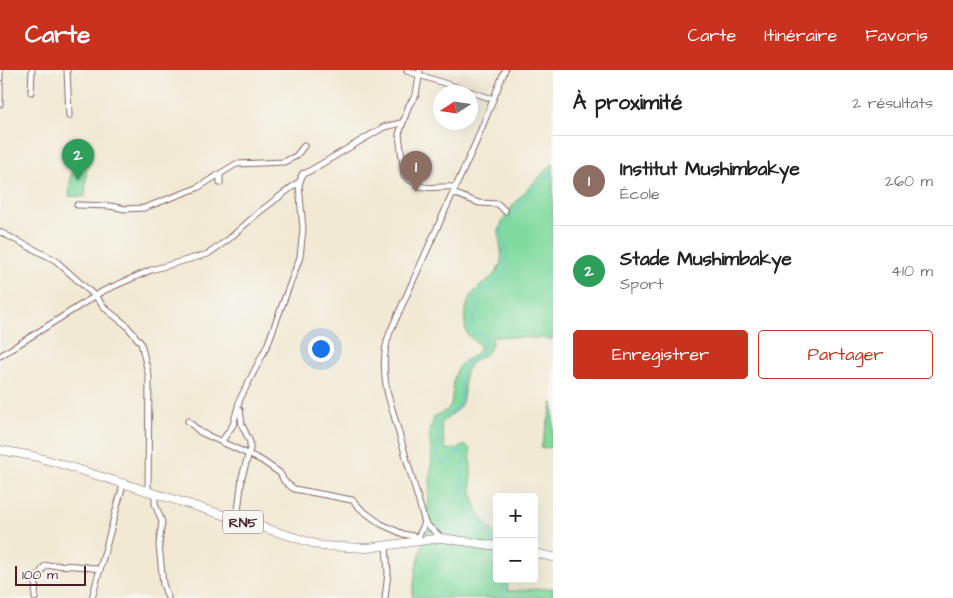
<!DOCTYPE html>
<html lang="fr">
<head>
<meta charset="utf-8">
<style>
  :root { --surface:#fff; --page:#f2f2f2; --text:#222; --muted:#767676; --line:#e0e0e0; --accent:#c8321e }
  body { margin:0; font-family:"Architects Daughter",sans-serif; background:var(--page); color:var(--text) }
  .controls { position:absolute; right:15px; bottom:15px; display:grid; overflow:hidden; border-radius:5px; box-shadow:0 5px 20px #0002 }
  .controls button { width:45px; height:45px; display:grid; place-items:center; padding:0; border:0; border-bottom:1px solid var(--line); background:var(--surface); color:var(--text); font:25px sans-serif }
  .compass { position:absolute; left:433px; top:15px; width:45px; height:45px; border-radius:50%; background:var(--surface); box-shadow:0 5px 20px #0002; rotate:258deg }
  .scale { position:absolute; left:15px; bottom:12px; width:71px; box-sizing:border-box; padding-left:5px; border:2px solid #4a1f2b; border-top:0; font-size:14px; line-height:18px; white-space:nowrap; color:#4a1f2b; -webkit-text-stroke:4px #f6f6f2; paint-order:stroke }
  .you { position:absolute; left:320px; top:278px; width:18px; height:18px; margin:-12px; border:4px solid #fff; border-radius:50%; background:#1a73e8; box-shadow:0 0 0 8px #1a73e833 }
  .badge { display:grid; place-items:center; width:32px; height:32px; border-radius:50%; background:var(--accent); color:#fff; font-size:16px; font-weight:700 }
  .pin { position:absolute; translate:-50% -41px; filter:drop-shadow(0 1px 2px #0008) }
  .pin::after { content:''; position:absolute; top:26px; width:18px; height:15px; background:inherit; clip-path:polygon(0 0,100% 0,50% 100%) }
  .list { margin:0; padding:0; list-style:none }
  h2 { display:flex; justify-content:space-between; align-items:center; height:65px; margin:0; padding:0 20px; font-size:21px }
  h2 small { font-size:16px; font-weight:400; color:var(--muted) }
  .list li { display:grid; grid-template-columns:32px 1fr auto; gap:15px; align-items:center; box-sizing:border-box; height:90px; padding:0 20px; border-top:1px solid var(--line) }
  .list b { display:block; font-size:19px; white-space:nowrap }
  .list p { margin:0; font-size:16px; white-space:nowrap; color:var(--muted) }
  .list em { font-size:16px; font-style:normal; color:var(--muted) }
  .actions { display:flex; gap:10px; padding:15px 20px }
  .actions a { flex:1; padding:11px 0; border:1px solid var(--accent); border-radius:5px; text-align:center; font-size:18px; color:var(--accent) }
  .actions .main { background:var(--accent); color:#fff }
  .map { position:relative; flex:none; width:553px; height:528px; overflow:hidden }
  header { display:flex; align-items:center; gap:30px; box-sizing:border-box; height:70px; padding:0 25px; background:var(--accent); color:#fff }
  header strong { font-size:24px }
  nav { display:flex; gap:28px; margin-inline-start:auto; font-size:18px }
  main { display:flex }
  aside { flex:1; background:var(--surface) }
  .map>svg:first-child { display:block }
  .green { fill:#81da9f; stroke:#667c65 }
  .lines { fill:none; stroke-linecap:round; stroke-linejoin:round }
  .stream { stroke:#70b9e8; stroke-width:1 }
  .minor-casing { stroke:#846666; stroke-width:7 }
  .trunk-casing { stroke:#846666; stroke-width:9 }
  .minor { stroke:#fff; stroke-width:5 }
  .trunk { stroke:#fff; stroke-width:8 }
  .labels { text-anchor:middle; stroke-width:4; stroke-linejoin:round; paint-order:stroke }
  .shield { fill:#f6f6f2; stroke:#7e6067; stroke-width:1 }
  .shield-label { font-size:14px; font-weight:bold; fill:#4a1f2b }
</style>
</head>
<body>
<header>
<strong>Carte</strong>
<nav><a>Carte</a><a>Itinéraire</a><a>Favoris</a></nav>
</header>
<main>
<div class="map">
<svg width="553" height="528" viewBox="0 0 553 528">
  <rect width="100%" height="100%" fill="#f6f6f2"/>
  <filter id="ink" filterUnits="userSpaceOnUse"><feTurbulence type="fractalNoise" baseFrequency=".02" numOctaves="2"/><feDisplacementMap in="SourceGraphic" scale="10" xChannelSelector="R" yChannelSelector="G"/><feConvolveMatrix kernelMatrix="1 2 1 2 8 2 1 2 1" color-interpolation-filters="sRGB"/></filter>
  <filter id="wash" filterUnits="userSpaceOnUse"><feTurbulence type="fractalNoise" baseFrequency=".0096" numOctaves="4" result="noise"/><feDisplacementMap in="SourceGraphic" scale="20" xChannelSelector="R" yChannelSelector="G"/><feGaussianBlur stdDeviation="1.12" result="paint"/><feColorMatrix in="noise" values="0 0 0 0 0 0 0 0 0 0 0 0 0 0 0 0 0 1.4 0 .05"/><feComposite in="paint" operator="in"/></filter>
  <g filter="url(#wash)">
    <rect width="100%" height="100%" fill="#f1e9d4"/>
    <g class="green">
      <polygon points="72,93 87,94 85,127 69,126"/>
      <path d="M553,94v175l-60,-3c-2,25 -14,16 -25,32 -6,9 -2,23 -6,34 -3,9 -15,15 -21,22l4,24 6,2 15,-5 4,4c3,40 -5,55 27,87v43h10l1,12 45,-3v10h-141l4,-29 10,-37 6,-75 -3,-24 5,-16 13,-7 4,-5c2,-12 1,-29 9,-40 6,-8 16,-6 20,-19 -3,-5 -11,-7 -13,-13 -5,-12 -1,-35 9,-43 7,-7 17,-12 22,-21 8,-13 0,-24 1,-37 0,-17 41,-56 54,-68z"/>
      <polygon points="553,332 553,377 541,378"/>
    </g>
    <g class="lines">
      <g class="stream">
        <path d="M496,472l-21,-14 -4,-12 -10,-31 4,-26 -3,-8 -7,3 -8,9 -8,-2c-3,-9 0,-13 0,-22 0,-6 -3,-10 -3,-17l21,-13 4,-10v-27l6,-9 15,-9 3,-17 -5,-3 -5,2 -4,-7 7,-20 -1,-12c6,-7 11,-9 19,-14 17,-12 9,-37 5,-53l31,-39 21,-20"/>
        <polyline points="496,478 497,493"/>
        <polyline points="504,509 504,528"/>
      </g>
    </g>
  </g>
  <g filter="url(#ink)">
    <g class="lines">
      <defs>
        <g id="minor">
          <polyline points="67,0 69,46"/>
          <path d="M420,0l-4,25 -7,10 -10,29 5,41c23,20 25,10 51,12"/>
          <polyline points="407,1 493,29"/>
          <polyline points="0,8 0,0"/>
          <polyline points="0,13 0,34"/>
          <polyline points="31,22 32,0"/>
          <polyline points="301,106 384,57 401,53"/>
          <polyline points="220,113 220,104"/>
          <polyline points="453,123 479,133 498,134 505,141"/>
          <polyline points="77,135 110,136 125,139 144,138 197,118 236,94 284,92 296,86 304,76"/>
          <polyline points="0,162 55,190 95,226 106,239 126,255 141,273 149,307 148,421"/>
          <polyline points="0,286 103,221 151,200 208,184 229,169 258,143 300,111"/>
          <polyline points="188,351 200,362 261,390 280,403 284,411 294,419 352,430 362,440 381,454 403,464 418,467"/>
          <polyline points="222,371 233,355 240,329 267,276 300,187 303,159 299,115 303,103"/>
          <polyline points="155,423 155,434 162,452 159,475 163,514 168,528"/>
          <polyline points="237,450 242,407 250,379 250,372 242,355 240,340"/>
          <polyline points="425,453 442,468"/>
          <path d="M416,471l9,-18 -37,-128c-5,-22 -6,-42 2,-63l86,-190 29,-72"/>
          <path d="M35,528l1,-19 9,-13c9,-2 45,0 55,4"/>
          <polyline points="92,528 123,415"/>
          <polyline points="385,528 388,503 386,476"/>
        </g>
        <g id="trunk">
          <polyline points="0,380 33,386 61,394 322,476 367,478 442,468 497,476"/>
          <polyline points="534,483 553,487"/>
        </g>
      </defs>
      <use href="#minor" class="minor-casing"/>
      <use href="#trunk" class="trunk-casing"/>
      <use href="#minor" class="minor"/>
      <use href="#trunk" class="trunk"/>
    </g>
  </g>
  <g class="labels">
    <rect class="shield" x="223" y="440.5" width="40" height="23" rx="4"/>
    <g class="shield-label">
      <text x="243" y="457">RN5</text>
    </g>
  </g>
</svg>
<div class="controls">
<button>+</button>
<button>−</button>
</div>
<svg class="compass" viewBox="-18 -18 36 36"><path d="M0-13l5 13h-10z" fill="#e53935"/><path d="M0 13l5-13h-10z" fill="#767676"/></svg>
<div class="scale">100 m</div>
<div class="you"></div>
<div class="pin badge" style="left:416px;top:122px;background:#8d6e63">1</div>
<div class="pin badge" style="left:78px;top:110px;background:#2e9e5b">2</div>
</div>
<aside>
<h2>À proximité<small>2 résultats</small></h2>
<ul class="list">
<li><span class="badge" style="background:#8d6e63">1</span><div><b>Institut Mushimbakye</b><p>École</p></div><em>260 m</em></li>
<li><span class="badge" style="background:#2e9e5b">2</span><div><b>Stade Mushimbakye</b><p>Sport</p></div><em>410 m</em></li>
</ul>
<div class="actions"><a class="main">Enregistrer</a><a>Partager</a></div>
</aside>
</main>
</body>
</html>
